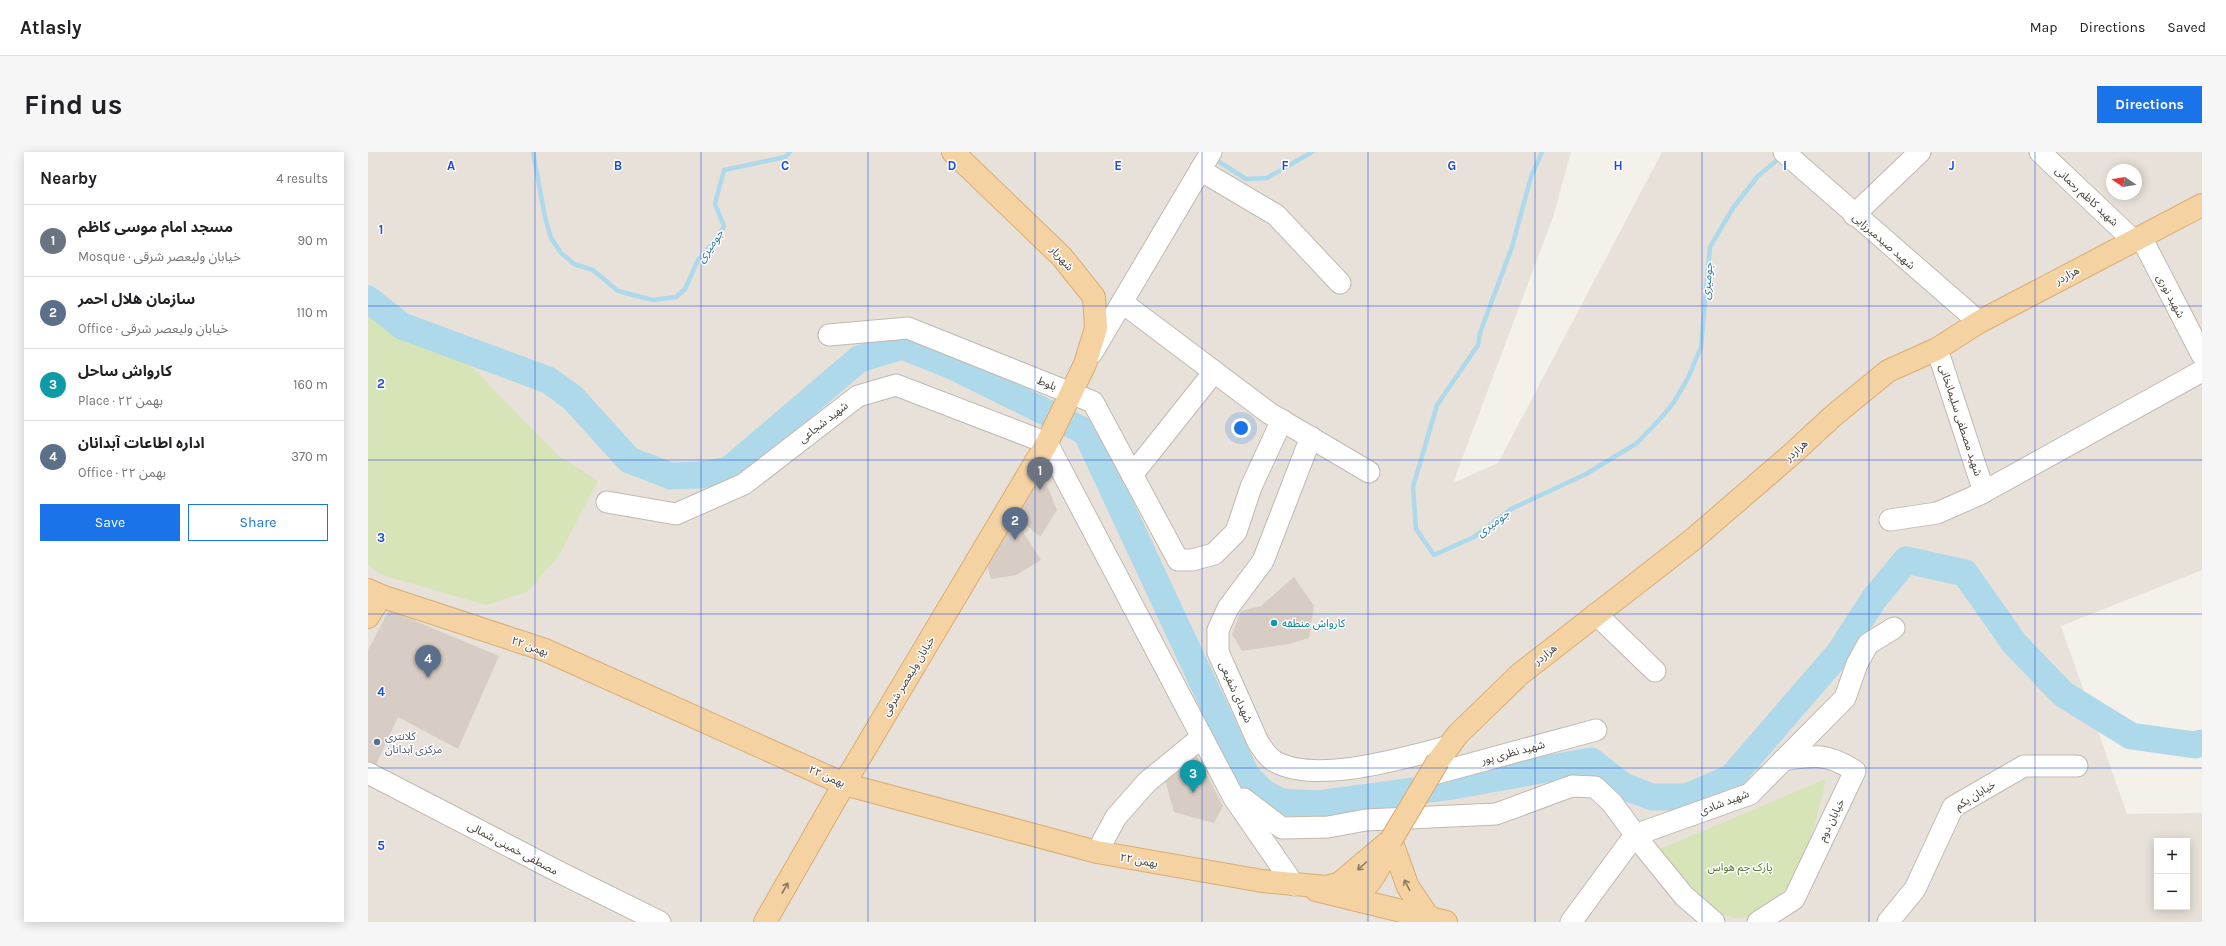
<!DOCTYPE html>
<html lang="en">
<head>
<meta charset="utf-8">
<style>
  :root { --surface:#fff; --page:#f6f6f6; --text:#202124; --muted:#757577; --line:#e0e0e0; --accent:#1a73e8 }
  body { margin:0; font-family:Karla,"Noto Sans Arabic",sans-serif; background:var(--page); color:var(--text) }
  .controls { position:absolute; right:12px; bottom:12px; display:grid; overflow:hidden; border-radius:0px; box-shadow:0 2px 10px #0003 }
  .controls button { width:36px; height:36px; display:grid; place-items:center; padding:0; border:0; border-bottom:1px solid var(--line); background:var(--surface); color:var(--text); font:20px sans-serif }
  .compass { position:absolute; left:1738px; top:12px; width:36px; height:36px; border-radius:50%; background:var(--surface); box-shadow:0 2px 10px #0003; rotate:282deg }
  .you { position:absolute; left:873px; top:276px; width:14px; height:14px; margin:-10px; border:3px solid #fff; border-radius:50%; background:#1a73e8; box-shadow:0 0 0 6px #1a73e833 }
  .badge { display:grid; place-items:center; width:26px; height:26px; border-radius:50%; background:var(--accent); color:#fff; font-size:13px; font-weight:700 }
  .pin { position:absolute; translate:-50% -33px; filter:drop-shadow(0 1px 2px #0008) }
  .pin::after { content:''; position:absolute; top:21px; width:14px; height:12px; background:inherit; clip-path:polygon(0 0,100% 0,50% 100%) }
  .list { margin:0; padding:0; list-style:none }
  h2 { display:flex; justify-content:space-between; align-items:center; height:52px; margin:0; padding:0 16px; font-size:17px }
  h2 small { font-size:13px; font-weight:400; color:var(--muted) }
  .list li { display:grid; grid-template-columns:26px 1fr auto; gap:12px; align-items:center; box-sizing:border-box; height:72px; padding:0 16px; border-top:1px solid var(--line) }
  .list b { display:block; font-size:15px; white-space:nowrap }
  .list p { margin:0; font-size:13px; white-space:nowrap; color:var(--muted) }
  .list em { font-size:13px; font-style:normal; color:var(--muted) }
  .actions { display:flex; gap:8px; padding:12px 16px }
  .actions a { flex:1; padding:9px 0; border:1px solid var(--accent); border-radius:0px; text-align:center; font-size:14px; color:var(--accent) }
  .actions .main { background:var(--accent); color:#fff }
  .map { position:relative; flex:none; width:1834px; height:770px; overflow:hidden; border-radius:0px }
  header { display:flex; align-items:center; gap:24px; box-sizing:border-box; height:56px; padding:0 20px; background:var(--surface); border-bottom:1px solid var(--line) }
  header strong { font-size:19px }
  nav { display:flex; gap:22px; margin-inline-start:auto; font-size:14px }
  .intro { display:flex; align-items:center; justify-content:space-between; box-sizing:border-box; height:96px; padding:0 24px }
  h1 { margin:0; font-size:28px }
  .button { padding:10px 18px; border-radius:0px; background:var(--accent); color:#fff; font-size:14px; font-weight:700 }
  main { display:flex; gap:24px; padding:0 24px }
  aside { flex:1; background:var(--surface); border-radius:0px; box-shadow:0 2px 10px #0003 }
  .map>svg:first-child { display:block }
  .residential { fill:#e7e1d9; fill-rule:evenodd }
  .green { fill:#d6e4b7 }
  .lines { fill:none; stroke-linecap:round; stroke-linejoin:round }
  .stream { stroke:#add9ea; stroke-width:4.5 }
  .river { stroke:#add9ea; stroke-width:27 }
  .building { fill:#d7cdc4 }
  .minor-casing { stroke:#c1b9b1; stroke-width:23 }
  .major-casing { stroke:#d9ad73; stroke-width:24 }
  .minor { stroke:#fff; stroke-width:21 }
  .major { stroke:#f5d2a2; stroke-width:22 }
  .major-bridge-casing { stroke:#d9ad73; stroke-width:24; stroke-linecap:butt }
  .major-bridge { stroke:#f5d2a2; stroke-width:22 }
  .oneway { stroke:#8d7a63 }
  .grid { fill:none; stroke:#1d4ed8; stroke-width:1; stroke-opacity:0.55 }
  .culture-dot { fill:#0f9aa8; stroke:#fff; stroke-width:1.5 }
  .service-dot { fill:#5c6f8a; stroke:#fff; stroke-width:1.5 }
  .labels { text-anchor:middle; stroke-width:3; stroke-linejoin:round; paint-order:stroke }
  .street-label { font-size:11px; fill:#474039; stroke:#fff }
  .culture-label { font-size:11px; fill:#0d838f; stroke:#fff; text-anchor:start }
  .service-label { font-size:11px; fill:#4e5e75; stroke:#fff; text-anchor:start }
  .park-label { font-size:11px; fill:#537431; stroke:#fff }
  .water-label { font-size:12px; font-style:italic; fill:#377e9b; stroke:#fff }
  .grid-label { font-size:13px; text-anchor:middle; font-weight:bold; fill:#1d4ed8; stroke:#fff; stroke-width:3; stroke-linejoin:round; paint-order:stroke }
</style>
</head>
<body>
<header>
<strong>Atlasly</strong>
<nav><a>Map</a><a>Directions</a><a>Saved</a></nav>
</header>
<div class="intro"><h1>Find us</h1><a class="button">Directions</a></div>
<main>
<aside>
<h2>Nearby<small>4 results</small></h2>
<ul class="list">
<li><span class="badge" style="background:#6b7280">1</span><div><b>مسجد امام موسی کاظم</b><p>Mosque · خیابان ولیعصر شرقی</p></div><em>90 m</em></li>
<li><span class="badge" style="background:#5c6f8a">2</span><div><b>سازمان هلال احمر</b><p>Office · خیابان ولیعصر شرقی</p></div><em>110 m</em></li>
<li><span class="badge" style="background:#0f9aa8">3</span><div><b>کارواش ساحل</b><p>Place · ۲۲ بهمن</p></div><em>160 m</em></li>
<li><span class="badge" style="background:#5c6f8a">4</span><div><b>اداره اطاعات آبدانان</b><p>Office · ۲۲ بهمن</p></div><em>370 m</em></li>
</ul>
<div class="actions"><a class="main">Save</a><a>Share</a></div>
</aside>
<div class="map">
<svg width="1834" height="770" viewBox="0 0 1834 770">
  <rect width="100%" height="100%" fill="#f4f0ea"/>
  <path class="residential" d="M0,0h1203l-18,65 -100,266 45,-20 164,-311h540v418l-141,56 66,188 75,-1v109h-1834zM1744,18h24v24h-24zM1789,689h30v66h-30z"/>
  <g class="green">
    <polygon points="0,146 102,213 188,302 230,329 190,405 159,440 118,453 14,423 0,413"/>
    <path d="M1458,627c-6,26 -13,54 -22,79 -10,25 -37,61 -67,60 -13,-1 -28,-11 -38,-19 -16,-13 -27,-34 -39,-50z"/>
  </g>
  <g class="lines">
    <g class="stream">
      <polyline points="165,0 177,65 183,86 193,101 206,112 225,118 250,139 285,148 308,145 317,137 330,108 350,86 356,74 347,52 356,18 417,5 422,0"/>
      <polyline points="1174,0 1163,25 1144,95 1112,181 1110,193 1069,253 1045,335 1048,377 1066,403 1106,385 1143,357 1218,322 1269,291 1292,267 1306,250 1320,226 1333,195 1342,95 1365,56 1390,24 1414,4"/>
      <polyline points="845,6 878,27 899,26 944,0"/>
    </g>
    <polyline class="river" points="0,147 34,174 180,228 205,246 261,308 303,324 332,323 361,318 491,207 534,194 582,213 718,280 878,623 896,641 913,650 950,652 1084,634 1223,609 1255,634 1284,645 1319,645 1363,626 1471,501 1506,447 1538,408 1597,421 1646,491 1695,542 1763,584 1827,593 1834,591"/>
  </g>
  <g class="building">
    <polygon points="673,318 689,358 672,385 649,364"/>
    <polygon points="648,369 673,408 648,423 623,427 618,409"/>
    <polygon points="926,425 946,454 941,486 921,492 874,499 864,482 873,459 893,454"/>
    <polygon points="21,458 131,504 90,597 30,565 5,619 0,616 0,498"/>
    <polygon points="828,602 855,654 846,671 806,660 797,628"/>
  </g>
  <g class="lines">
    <defs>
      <g id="minor">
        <polyline points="1416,0 1611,170"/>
        <polyline points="1672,0 1765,88"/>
        <polyline points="832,18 908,63 972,131"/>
        <polyline points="1486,63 1552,0"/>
        <polyline points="1773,85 1834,203"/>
        <polyline points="755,151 901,261 1001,320"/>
        <polyline points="461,183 540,176 725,250 810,408 824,408 846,402 868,380 883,335 914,268"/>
        <polyline points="1569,197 1616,340"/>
        <polyline points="724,201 843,0"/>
        <path d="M943,285l-48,124 -35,47 -10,22v22l40,90c5,7 8,14 16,19 41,24 129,-3 173,-14"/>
        <polyline points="764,323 846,220"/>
        <polyline points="239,350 308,362 376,332 490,244 528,233 679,291 866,646 926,733"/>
        <polyline points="1522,368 1569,361 1610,343 1834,219"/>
        <polyline points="1228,462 1287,519"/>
        <polyline points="0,621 193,721 292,770"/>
        <polyline points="1062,623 1228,578"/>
        <polyline points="876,647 914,676 960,675 998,668 1128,662 1204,634 1227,635 1244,651 1277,696 1316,744 1346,770"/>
        <polyline points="729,700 748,665 779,630 834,585"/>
        <polyline points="1203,770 1267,683 1382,642 1477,546 1489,512 1500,492 1526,476"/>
        <path d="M1390,770l36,-23 61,-128c-27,-18 -41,-16 -72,-11"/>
        <polyline points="1520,770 1547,737 1585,655 1656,614 1709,614"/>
      </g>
      <g id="major">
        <polyline points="0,438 13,444 177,498 476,632 729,700 894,729 959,735 972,731 1023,688"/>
        <polyline points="0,465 13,444"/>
        <polyline points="1070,609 1090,582 1152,522 1323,389 1424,302 1465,264 1520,219 1569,197 1611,170 1834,53"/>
        <polyline points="1023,688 1040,735 1061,766"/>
        <polyline points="948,738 1078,770"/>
        <path d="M984,747c20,-14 28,-32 37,-54"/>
        <polyline points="397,770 476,632 679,291 717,212 728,176 726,145 694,105 585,0"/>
      </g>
    </defs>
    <use href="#minor" class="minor-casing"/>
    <use href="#major" class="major-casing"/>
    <use href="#minor" class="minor"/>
    <use href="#major" class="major"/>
    <defs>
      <polyline id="major-bridge" points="1023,688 1070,609"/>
    </defs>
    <use href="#major-bridge" class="major-bridge-casing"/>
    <use href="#major-bridge" class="major-bridge"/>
  </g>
  <defs><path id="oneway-shaft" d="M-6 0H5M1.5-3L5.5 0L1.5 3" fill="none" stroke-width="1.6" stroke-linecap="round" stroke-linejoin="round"/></defs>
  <g class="oneway">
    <use href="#oneway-shaft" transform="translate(994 714) rotate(138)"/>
    <use href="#oneway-shaft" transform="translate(1039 733) rotate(-117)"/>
    <use href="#oneway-shaft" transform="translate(417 736) rotate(-61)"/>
  </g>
  <path class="grid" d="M167,0v770M333,0v770M500,0v770M667,0v770M834,0v770M1000,0v770M1167,0v770M1334,0v770M1501,0v770M1667,0v770M0,154h1834M0,308h1834M0,462h1834M0,616h1834"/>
  <circle class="culture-dot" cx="906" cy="471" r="4"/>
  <circle class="service-dot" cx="9" cy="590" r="4"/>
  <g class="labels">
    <g class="street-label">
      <text transform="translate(1719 44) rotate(43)" y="4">شهید کاظم رحمانی</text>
      <text transform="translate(1516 89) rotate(41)" y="4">شهید صیدمیرزایی</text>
      <text transform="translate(694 106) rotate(48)" y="4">شهریار</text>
      <text transform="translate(1699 123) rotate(-28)" y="4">هزاردر</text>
      <text transform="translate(1803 144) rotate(62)" y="4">شهید نوری</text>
      <text transform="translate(679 231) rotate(22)" y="4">بلوط</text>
      <text transform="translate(1593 268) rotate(72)" y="4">شهید مصطفی سلیمانخانی</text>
      <text transform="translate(455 270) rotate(-38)" y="4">شهید شجاعی</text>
      <text transform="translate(1428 298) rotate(-42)" y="4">هزاردر</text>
      <text transform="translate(162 494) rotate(19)" y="4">۲۲ بهمن</text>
      <text transform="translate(1177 502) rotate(-38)" y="4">هزاردر</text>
      <text transform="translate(540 524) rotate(-59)" y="4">خیابان ولیعصر شرقی</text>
      <text transform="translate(868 540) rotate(66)" y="4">شهدای شفیعی</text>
      <text transform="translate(1145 600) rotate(-15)" y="4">شهید نظری پور</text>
      <text transform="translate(459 624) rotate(23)" y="4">۲۲ بهمن</text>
      <text transform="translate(1607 643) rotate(-32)" y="4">خیابان یکم</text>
      <text transform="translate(1356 650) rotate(-21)" y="4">شهید شادی</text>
      <text transform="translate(1463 668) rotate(-64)" y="4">خیابان دوم</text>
      <text transform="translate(145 696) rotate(28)" y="4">مصطفی خمینی شمالی</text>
      <text transform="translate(771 708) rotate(10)" y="4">۲۲ بهمن</text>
    </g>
    <g class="culture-label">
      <text x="914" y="475">کارواش منطقه</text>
    </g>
    <g class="service-label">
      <text x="17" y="588">کلانتری<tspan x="17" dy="13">مرکزی آبدانان</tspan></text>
    </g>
    <g class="park-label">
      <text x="1372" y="719">پارک چم هواس</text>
    </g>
    <g class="water-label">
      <text transform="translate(342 94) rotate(-55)" y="4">جومیری</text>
      <text transform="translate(1339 129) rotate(-85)" y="4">جومیری</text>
      <text transform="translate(1125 371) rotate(-36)" y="4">جومیری</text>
    </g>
  </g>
  <g class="grid-label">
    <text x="83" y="18">A</text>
    <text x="250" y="18">B</text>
    <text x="417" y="18">C</text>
    <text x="584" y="18">D</text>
    <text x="750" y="18">E</text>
    <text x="917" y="18">F</text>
    <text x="1084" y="18">G</text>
    <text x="1250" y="18">H</text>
    <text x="1417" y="18">I</text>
    <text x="1584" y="18">J</text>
    <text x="13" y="82">1</text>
    <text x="13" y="236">2</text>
    <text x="13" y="390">3</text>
    <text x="13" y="544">4</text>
    <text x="13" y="698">5</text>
  </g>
</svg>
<div class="controls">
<button>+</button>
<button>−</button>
</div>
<svg class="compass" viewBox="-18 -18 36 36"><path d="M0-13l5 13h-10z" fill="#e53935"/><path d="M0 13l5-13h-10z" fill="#757577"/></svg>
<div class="you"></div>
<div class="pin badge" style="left:672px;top:338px;background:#6b7280">1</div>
<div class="pin badge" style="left:647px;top:388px;background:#5c6f8a">2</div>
<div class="pin badge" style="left:825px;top:641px;background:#0f9aa8">3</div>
<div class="pin badge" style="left:60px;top:526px;background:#5c6f8a">4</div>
</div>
</main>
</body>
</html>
